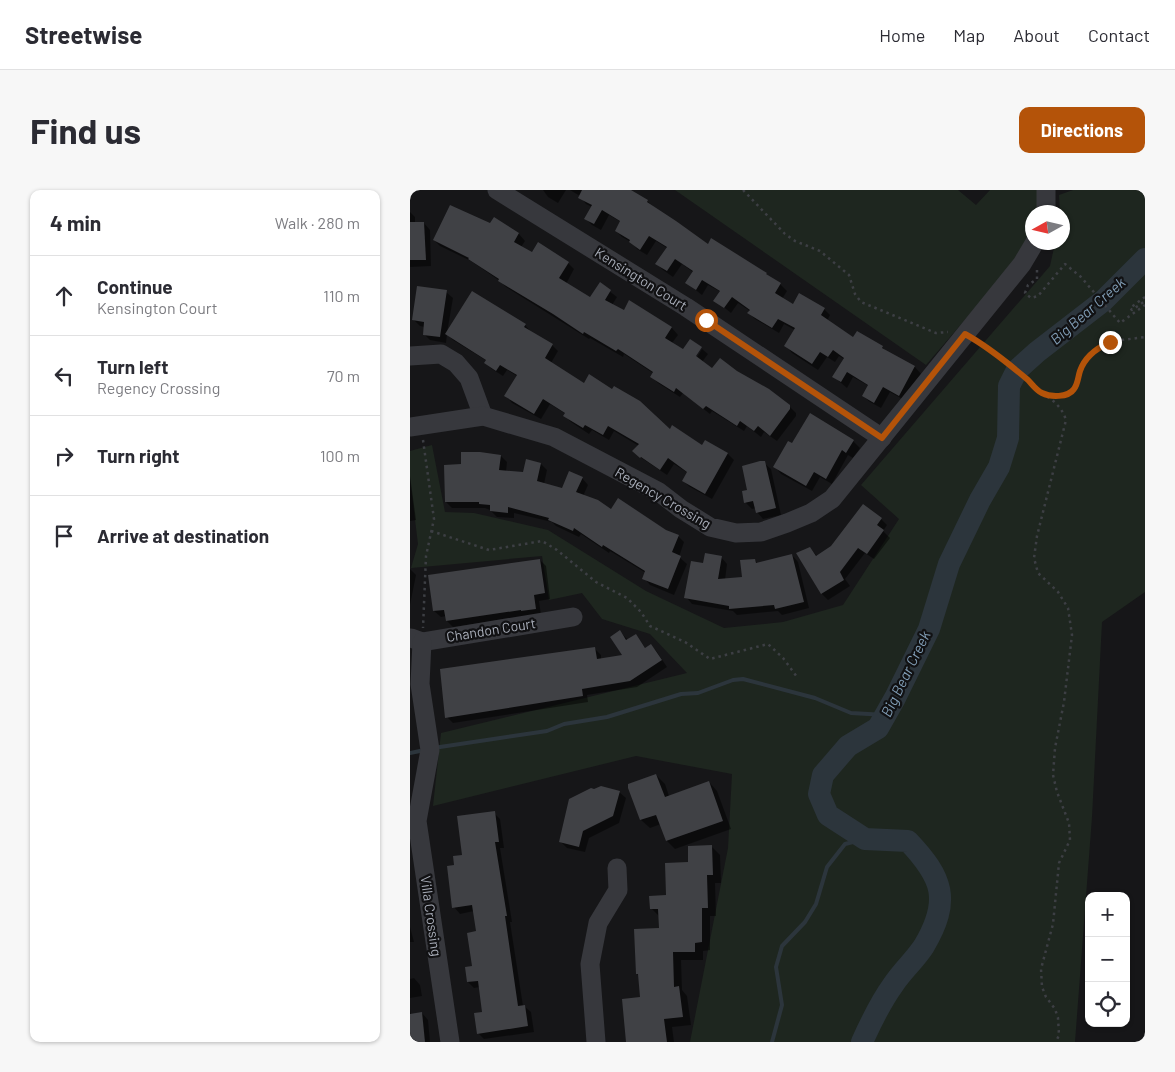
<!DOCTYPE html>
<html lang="en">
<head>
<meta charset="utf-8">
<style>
  :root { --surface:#fff; --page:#f7f7f7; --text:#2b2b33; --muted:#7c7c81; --line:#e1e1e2; --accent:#b45309 }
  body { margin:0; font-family:Barlow,sans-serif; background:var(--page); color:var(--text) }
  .controls { position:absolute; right:15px; bottom:15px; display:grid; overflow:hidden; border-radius:10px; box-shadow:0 1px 4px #0004 }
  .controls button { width:45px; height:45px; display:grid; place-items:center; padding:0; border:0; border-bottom:1px solid var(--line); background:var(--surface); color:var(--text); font:25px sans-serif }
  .compass { position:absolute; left:615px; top:15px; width:45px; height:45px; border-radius:50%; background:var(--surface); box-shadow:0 1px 4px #0004; rotate:262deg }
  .stop { position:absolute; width:15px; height:15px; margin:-11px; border:4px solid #b45309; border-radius:50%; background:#fff }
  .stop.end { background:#b45309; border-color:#fff; box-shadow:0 1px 5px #0008 }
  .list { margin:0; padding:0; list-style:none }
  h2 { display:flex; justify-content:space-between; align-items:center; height:65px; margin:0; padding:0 20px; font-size:21px }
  h2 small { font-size:16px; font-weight:400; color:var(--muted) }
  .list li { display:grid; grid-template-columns:32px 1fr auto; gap:15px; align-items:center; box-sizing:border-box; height:80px; padding:0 20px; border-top:1px solid var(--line) }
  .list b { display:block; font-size:19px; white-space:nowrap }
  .list p { margin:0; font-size:16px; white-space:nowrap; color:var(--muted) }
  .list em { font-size:16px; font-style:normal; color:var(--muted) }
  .icon { flex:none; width:28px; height:28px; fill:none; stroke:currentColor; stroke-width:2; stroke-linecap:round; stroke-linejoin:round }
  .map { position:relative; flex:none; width:735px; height:852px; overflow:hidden; border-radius:10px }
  header { display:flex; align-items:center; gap:30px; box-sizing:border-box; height:70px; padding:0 25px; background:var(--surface); border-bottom:1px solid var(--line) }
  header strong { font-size:24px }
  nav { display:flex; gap:28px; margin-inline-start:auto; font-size:18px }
  .intro { display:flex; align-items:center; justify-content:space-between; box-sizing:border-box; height:120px; padding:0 30px }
  h1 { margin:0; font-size:35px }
  .button { padding:12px 22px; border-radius:10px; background:var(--accent); color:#fff; font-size:18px; font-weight:700 }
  main { display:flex; gap:30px; padding:0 30px }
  aside { flex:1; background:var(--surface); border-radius:10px; box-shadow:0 1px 4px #0004 }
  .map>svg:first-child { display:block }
  .green { fill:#1e261f }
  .shadow { fill:#0007 }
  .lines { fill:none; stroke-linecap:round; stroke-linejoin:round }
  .stream { stroke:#2c353c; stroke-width:4 }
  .river { stroke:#2c353c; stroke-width:22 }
  .building { fill:#404145 }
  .path { stroke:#3d3f44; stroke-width:2.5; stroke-dasharray:2.5 4; stroke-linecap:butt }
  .minor { stroke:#37383d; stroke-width:19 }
  .route { stroke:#b45309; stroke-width:6 }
  .labels { text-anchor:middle; stroke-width:4.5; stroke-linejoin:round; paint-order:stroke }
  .street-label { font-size:14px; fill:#a8adb8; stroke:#111113 }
  .water-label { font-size:15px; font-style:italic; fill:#7f9bb3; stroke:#111113 }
</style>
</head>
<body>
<header>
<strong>Streetwise</strong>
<nav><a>Home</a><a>Map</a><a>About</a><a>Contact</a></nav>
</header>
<div class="intro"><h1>Find us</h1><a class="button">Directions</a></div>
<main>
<aside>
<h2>4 min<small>Walk · 280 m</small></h2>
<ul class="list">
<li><svg class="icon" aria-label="ahead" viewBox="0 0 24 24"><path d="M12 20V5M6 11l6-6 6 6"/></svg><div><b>Continue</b><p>Kensington Court</p></div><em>110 m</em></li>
<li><svg class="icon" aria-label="left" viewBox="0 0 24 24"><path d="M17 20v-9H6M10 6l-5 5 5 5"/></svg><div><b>Turn left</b><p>Regency Crossing</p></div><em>70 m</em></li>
<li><svg class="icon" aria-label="right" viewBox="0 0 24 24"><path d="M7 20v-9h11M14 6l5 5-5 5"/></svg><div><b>Turn right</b></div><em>100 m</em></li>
<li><svg class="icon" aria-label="arrive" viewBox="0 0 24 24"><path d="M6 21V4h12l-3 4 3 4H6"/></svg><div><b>Arrive at destination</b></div></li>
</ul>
</aside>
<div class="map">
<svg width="735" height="852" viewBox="0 0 735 852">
  <rect width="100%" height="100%" fill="#161618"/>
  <g class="green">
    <polygon points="265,0 548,0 566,15 580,0 629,0 630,22 622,22 622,42 616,59 516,175"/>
    <polygon points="663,0 735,0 735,402 692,432 682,627 665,852 280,852 318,658 322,584 226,566 23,616 31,543 277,483 240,444 192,429 172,403 139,410 132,366 1,378 8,354 0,289 0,261 22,255 35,322 64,323 138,340 236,401 314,438 373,432 433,415 489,329 451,295 640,76 645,53 652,52 652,22 650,22 649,5"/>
  </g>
  <g class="shadow">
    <polygon points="133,0 156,0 148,13 138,7"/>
    <polygon points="160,0 219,0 237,11 244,17 298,56 370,94 377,101 372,109 383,116 414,119 420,125 417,131 444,148 472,157 477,162 505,177 511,184 496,211 480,202 471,218 460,212 453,206 459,196 443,187 437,198 424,187 434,169 429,166 425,172 417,167 408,180 382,163 376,156 385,140 374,134 369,143 345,129 339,123 340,121 328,113 321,123 305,110 311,102 298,95 292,105 277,93 283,82 272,74 263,87 253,80 247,74 257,58 246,51 237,65 227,59 221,52 212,47 206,41 211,32 199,25 191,40 182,35 176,29 182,17 176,14 170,6"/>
    <polygon points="0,22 5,27 5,33 14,33 20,40 21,76 0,77"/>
    <polygon points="84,29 109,44 115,51 111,57 122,64 158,73 164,79 156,94 180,109 190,94 207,107 202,115 214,122 220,112 262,138 268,145 262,153 282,171 284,172 292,159 298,164 292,172 303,180 327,182 379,216 386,223 386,226 367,251 354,242 351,247 337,236 334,241 302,221 300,224 273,203 270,207 248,193 241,186 243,183 214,164 213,167 180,148 179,149 96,97 90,91 61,71 30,56 24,50 80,35"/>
    <polygon points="36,102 43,108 37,143 62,103 115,135 121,142 142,155 148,161 141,173 174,194 292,257 295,251 318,264 324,270 302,309 280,297 273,291 278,283 264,274 257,285 230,267 229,256 204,241 199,250 182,240 179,244 161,232 155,226 156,224 140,214 131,229 102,213 96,206 107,186 97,180 93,186 82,179 75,173 77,171 43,150 37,144 36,153 20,150 14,144 15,137 10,136 4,130"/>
    <polygon points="400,225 443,251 450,258 443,268 438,265 422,294 410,287 402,301 371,284 365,277 382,255"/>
    <polygon points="91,266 97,272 96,282 114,284 131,274 137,280 134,294 153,299 172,288 178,295 173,306 201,321 268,346 274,352 269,367 277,374 264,405 240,395 234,388 236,383 200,361 199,363 171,344 169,347 146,336 142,332 104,323 104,328 87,327 80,320 75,318 42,318 36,312 52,276"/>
    <polygon points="354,273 361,279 371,325 353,329 347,322 346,318 342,319 336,313 333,302 339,301"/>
    <polygon points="0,286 6,330 0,331"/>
    <polygon points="471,329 477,335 473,341 480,348 464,369 455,363 435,389 440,396 418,410 412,404 387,364 400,358 407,366"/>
    <polygon points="382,365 388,372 399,418 372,425 368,421 327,425 323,421 282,414 276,407 294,375 311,367 317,374 315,390 334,388 345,370 348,374"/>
    <polygon points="130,370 136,376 140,409 129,411 131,425 117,426 43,437 37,431 36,426 31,427 24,421 19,386"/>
    <polygon points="0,379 6,385 0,415"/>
    <polygon points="210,442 218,450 226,445 236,459 241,455 247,462 257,477 227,497 177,505 178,512 43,533 37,527 184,458 191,465 191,470 214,466"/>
    <polygon points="246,585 255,594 259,606 299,592 307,601 321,639 265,659 257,651 251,634 240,638 231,630"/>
    <polygon points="209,602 216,608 209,633 179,648 175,662 157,658 150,651"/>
    <polygon points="84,623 90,629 94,658 90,658 102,732 100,732 113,816 114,816 121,822 124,842 74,849 68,843 74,823 70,797 64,798 58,792 63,777 68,743 64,721 50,724 44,717 46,676"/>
    <polygon points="302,657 310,665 311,693 305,693 306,726 300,726 300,760 293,761 293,770 271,770 272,800 277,806 281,835 262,837 264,852 218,852 231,808 229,786 227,784 250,740 250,727 241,718 257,707 280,673"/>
    <polygon points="0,737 4,752 0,752"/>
    <polygon points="4,788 10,795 12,806 0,808 0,789"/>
    <polygon points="0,819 1,825 12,823 18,830 20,852 0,852"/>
  </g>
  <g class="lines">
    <g class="stream">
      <polyline points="30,557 137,541 154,534 197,527 271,504 288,503 323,490 333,489 405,508 441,523 476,525"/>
      <polyline points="0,563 10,561"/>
      <polyline points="362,852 372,815 366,777 372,756 395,732 406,714 417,677 435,654 455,649"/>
    </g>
    <path class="river" d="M452,852c9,-20 18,-39 31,-57 9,-14 22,-25 31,-39 27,-46 19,-68 -16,-105l-43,-2 -37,-24 -9,-21 4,-19 25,-29 30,-18 17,-30 34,-69 20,-65 31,-64 19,-33 9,-29 1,-52 8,-16 20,-18 66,-51 42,-42"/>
  </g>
  <g class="building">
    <polygon points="172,0 221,0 238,10 237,12 266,31 298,54 301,48 357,83 356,84 371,93 365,103 383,114 389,103 415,118 411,125 443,147 447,141 473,156 472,158 505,176 489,206 473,197 464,213 452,206 458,195 437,182 431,192 422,187 434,168 423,160 418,167 410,162 402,174 374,156 385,138 368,129 362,138 337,123 340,120 322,107 314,118 303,111 310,101 292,90 286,100 275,93 283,81 265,69 257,81 245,74 257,57 239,46 230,60 219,52 220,50 205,41 210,31 192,20 184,34 174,29 182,15 168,8"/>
    <polygon points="40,15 80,33 84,27 109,43 104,52 122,62 128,52 159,72 149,88 180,107 190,92 201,100 195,110 214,120 219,110 262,137 255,148 273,159 280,149 292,157 286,166 302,178 310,168 327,181 359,199 380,215 380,219 360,246 348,236 344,241 330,231 327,236 296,216 293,219 266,198 264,202 240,187 243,182 208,159 206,161 174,142 173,144 143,124 88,91 89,89 58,69 59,68 23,50"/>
    <polygon points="0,32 14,32 16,70 0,70"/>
    <polygon points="7,96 37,100 30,147 13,145 14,132 2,130"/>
    <polygon points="62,101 116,134 114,137 143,154 135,168 174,193 179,184 202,199 204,196 230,211 260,239 262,235 292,255 295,250 318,263 295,304 272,291 277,282 258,268 250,280 231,267 230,268 222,261 229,254 198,236 193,245 175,235 173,238 153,226 155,223 133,209 124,224 94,206 107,185 90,175 86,181 74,173 76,170 35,144"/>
    <polygon points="400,223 444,250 436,263 432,260 416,289 404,282 396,296 363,277 378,251 382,253"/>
    <polygon points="51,262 70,262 91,265 89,280 113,282 116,269 131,273 127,291 152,298 159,281 173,287 166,302 188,310 201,319 208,308 256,340 269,345 262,362 271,366 258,399 232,389 235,381 193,355 192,357 164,338 163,341 138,330 139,328 98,317 98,323 80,321 80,315 69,314 69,312 35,312 34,275 51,274"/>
    <polygon points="350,271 355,271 366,318 346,323 343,311 334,313 332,301 337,300 332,276"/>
    <polygon points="453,314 472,328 467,335 474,340 457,364 448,358 430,382 434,390 411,404 386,363 400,357 406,366 421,356"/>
    <polygon points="295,363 312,366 308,389 332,387 330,370 345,369 346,373 382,364 394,412 365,419 364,415 319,419 319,416 274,408 281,371 293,373"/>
    <polygon points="130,369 135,403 124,405 126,419 111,421 111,420 36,431 34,420 23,421 18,385"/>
    <polygon points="210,440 216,450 226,444 235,458 241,454 252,470 220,491 172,499 173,506 35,528 30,479 185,457 187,469 212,465 200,447"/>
    <polygon points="246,584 255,607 299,591 313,631 256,651 246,625 230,630 218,598 218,594"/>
    <polygon points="191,596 210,601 203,626 173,641 169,657 149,652 159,609 181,598 184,599"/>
    <polygon points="85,621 89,652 85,652 97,726 95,726 108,816 115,815 118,836 67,844 64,823 72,822 68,791 57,792 55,777 62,776 57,743 66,741 62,715 42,718 37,676 44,675 43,666 52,665 47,626"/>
    <polygon points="302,655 303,685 297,685 298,718 292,718 292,752 285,753 285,762 263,762 264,797 269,796 273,827 254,829 257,852 216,852 212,809 230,807 228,784 226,784 224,739 249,738 248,719 240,719 239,706 256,705 255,673 278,672 278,656"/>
    <polygon points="12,822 15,852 0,852 0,824"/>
  </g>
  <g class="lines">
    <g class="path">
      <polyline points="333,0 375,44 385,51 410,61 439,85 445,104 451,112 526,143 538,142"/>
      <polyline points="627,80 627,89 618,95 615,103 621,108 628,106 655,74 671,87 710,133 735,115"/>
      <polyline points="735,107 720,118 722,120 735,111"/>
      <path d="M568,152l52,39c7,9 14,15 26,14 29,0 17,-26 37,-43 15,-13 34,-12 52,-15"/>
      <path d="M632,203c11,7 20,14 24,27l-29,116 -3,22 4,15 20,19 10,16 4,27 -8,67 -9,46 -2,27 4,17 12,31 1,17 -11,23 -6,61 -12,45 1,18 4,10 9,12 3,9 1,17 -3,7"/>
      <polyline points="13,250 24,329 16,366 13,438"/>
      <polyline points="21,341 79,360 132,351 147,360 186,392 217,408 231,422 240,436 275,452 300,469 358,454 373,468 387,487"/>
    </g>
    <g class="minor">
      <polyline points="87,0 276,117 472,248"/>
      <polyline points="636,22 636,0"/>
      <polyline points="0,166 31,164 46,173 59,188 73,226"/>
      <polyline points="0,237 73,226 144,247 249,302 271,319 300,337 326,343 351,342 377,333 401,323 422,309 612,74 625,52"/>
      <polyline points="1,448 12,452 163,427"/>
      <polyline points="12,452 10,494 20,560 7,631 40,852"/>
      <polyline points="186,852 180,774 188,733 208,700 207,678"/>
    </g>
  </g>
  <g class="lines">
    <path class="route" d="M296,130l176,118 83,-104c22,12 43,29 63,46 4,4 8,10 14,13 8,4 26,5 32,-4 4,-5 4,-12 6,-18 5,-15 17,-23 30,-29"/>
  </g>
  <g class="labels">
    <g class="street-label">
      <text transform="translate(231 89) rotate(32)" y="5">Kensington Court</text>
      <text transform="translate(253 308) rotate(30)" y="5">Regency Crossing</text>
      <text transform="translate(81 440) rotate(-9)" y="5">Chandon Court</text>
      <text transform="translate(21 726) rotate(82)" y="5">Villa Crossing</text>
    </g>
    <g class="water-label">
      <text transform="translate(678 121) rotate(-41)" y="5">Big Bear Creek</text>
      <text transform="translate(496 484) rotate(-64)" y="5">Big Bear Creek</text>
    </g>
  </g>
</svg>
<div class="controls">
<button>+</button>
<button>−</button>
<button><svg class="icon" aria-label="locate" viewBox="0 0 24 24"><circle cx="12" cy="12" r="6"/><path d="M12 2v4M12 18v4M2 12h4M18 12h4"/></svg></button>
</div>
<svg class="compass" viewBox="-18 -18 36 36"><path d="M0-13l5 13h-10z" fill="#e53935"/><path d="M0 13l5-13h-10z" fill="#7c7c81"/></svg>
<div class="stop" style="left:296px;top:130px"></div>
<div class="stop end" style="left:700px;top:152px"></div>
</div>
</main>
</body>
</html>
